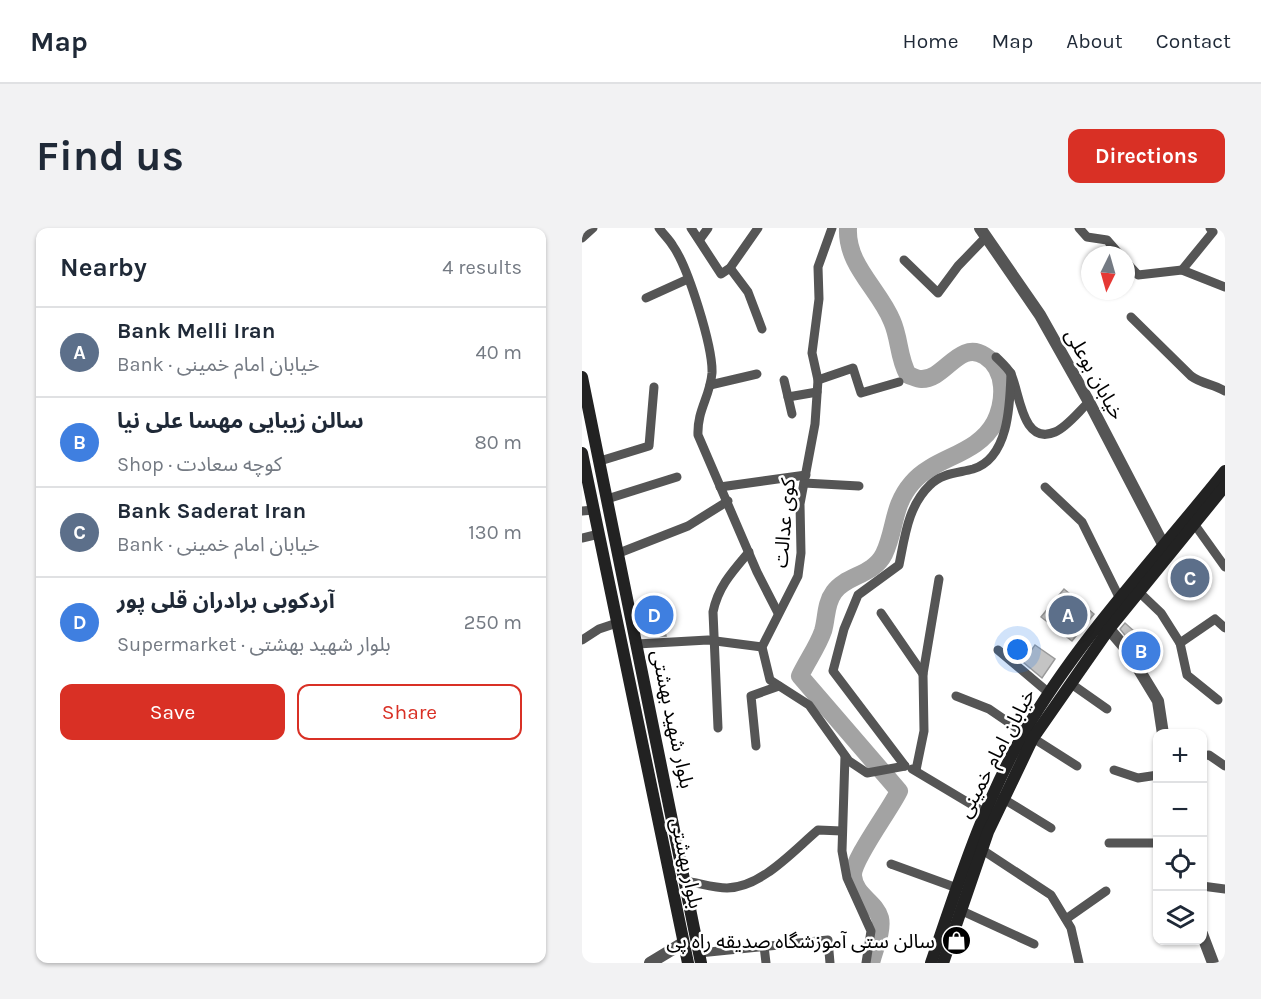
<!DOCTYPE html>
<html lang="en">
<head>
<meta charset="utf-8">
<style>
  :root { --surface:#fff; --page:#f2f2f3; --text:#1f2937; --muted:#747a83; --line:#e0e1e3; --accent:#d93025 }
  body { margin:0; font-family:Karla,"Noto Sans Arabic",sans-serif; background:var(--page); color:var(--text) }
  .controls { position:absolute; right:18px; bottom:18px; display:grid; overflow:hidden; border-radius:12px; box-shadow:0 2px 4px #0004 }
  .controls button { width:54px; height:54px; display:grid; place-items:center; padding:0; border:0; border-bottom:2px solid var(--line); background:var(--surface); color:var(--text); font:30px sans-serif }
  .compass { position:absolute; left:499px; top:18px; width:54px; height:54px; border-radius:50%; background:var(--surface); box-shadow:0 2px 4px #0004; rotate:185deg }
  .you { position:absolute; left:436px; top:422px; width:21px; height:21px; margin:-15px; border:4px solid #fff; border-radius:50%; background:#1a73e8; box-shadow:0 0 0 9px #1a73e833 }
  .badge { display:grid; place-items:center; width:39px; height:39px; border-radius:50%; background:var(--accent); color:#fff; font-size:20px; font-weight:700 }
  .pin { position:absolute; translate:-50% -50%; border:3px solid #fff; box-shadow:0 2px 6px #0006 }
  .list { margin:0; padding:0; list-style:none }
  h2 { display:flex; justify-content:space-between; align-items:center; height:78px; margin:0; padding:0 24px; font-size:26px }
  h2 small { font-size:20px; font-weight:400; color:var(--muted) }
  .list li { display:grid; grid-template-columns:39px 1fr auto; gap:18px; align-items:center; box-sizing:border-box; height:90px; padding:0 24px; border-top:2px solid var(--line) }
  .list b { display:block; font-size:22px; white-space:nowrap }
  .list p { margin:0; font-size:20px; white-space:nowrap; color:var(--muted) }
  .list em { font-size:20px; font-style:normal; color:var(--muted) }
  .actions { display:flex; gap:12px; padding:18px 24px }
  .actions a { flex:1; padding:14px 0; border:2px solid var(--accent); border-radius:12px; text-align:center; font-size:21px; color:var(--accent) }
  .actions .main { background:var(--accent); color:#fff }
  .icon { flex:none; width:33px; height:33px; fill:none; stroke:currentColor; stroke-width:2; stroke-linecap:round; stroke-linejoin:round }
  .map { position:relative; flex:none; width:643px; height:735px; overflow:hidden; border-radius:12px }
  header { display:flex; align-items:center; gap:36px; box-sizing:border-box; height:84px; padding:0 30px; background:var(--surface); border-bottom:2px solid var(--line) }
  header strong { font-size:28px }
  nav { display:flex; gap:33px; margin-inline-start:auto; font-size:21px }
  .intro { display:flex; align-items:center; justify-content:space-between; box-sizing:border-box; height:144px; padding:0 36px }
  h1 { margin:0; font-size:42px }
  .button { padding:15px 27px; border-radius:12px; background:var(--accent); color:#fff; font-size:21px; font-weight:700 }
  main { display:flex; gap:36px; padding:0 36px }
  aside { flex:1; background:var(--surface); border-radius:12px; box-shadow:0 2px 4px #0004 }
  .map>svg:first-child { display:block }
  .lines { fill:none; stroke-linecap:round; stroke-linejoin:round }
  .river { stroke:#a3a3a3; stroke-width:18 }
  .building { fill:#c4c4c4; stroke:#999; stroke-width:1.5 }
  .minor { stroke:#555; stroke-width:9 }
  .tertiary { stroke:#555; stroke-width:12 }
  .secondary { stroke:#222; stroke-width:12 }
  .labels { text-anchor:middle; stroke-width:5; stroke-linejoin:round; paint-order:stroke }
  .street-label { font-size:20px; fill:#000; stroke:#fff }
  .poi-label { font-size:20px; fill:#000; stroke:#fff; text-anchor:end }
</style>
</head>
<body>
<header>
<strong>Map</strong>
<nav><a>Home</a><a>Map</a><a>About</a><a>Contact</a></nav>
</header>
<div class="intro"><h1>Find us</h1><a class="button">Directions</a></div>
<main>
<aside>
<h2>Nearby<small>4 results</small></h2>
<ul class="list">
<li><span class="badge" style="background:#5c6f8a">A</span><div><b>Bank Melli Iran</b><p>Bank · خیابان امام خمینی</p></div><em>40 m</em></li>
<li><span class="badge" style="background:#3f7fe0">B</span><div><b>سالن زیبایی مهسا علی نیا</b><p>Shop · کوچه سعادت</p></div><em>80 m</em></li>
<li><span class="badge" style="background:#5c6f8a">C</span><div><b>Bank Saderat Iran</b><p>Bank · خیابان امام خمینی</p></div><em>130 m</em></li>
<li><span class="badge" style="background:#3f7fe0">D</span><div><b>آردکوبی برادران قلی پور</b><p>Supermarket · بلوار شهید بهشتی</p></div><em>250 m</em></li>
</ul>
<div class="actions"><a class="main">Save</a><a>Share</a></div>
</aside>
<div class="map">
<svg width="643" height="735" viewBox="0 0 643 735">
  <rect width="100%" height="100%" fill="#fff"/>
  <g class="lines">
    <path class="river" d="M266,0c-2,37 31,61 44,93 8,18 6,36 16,54 4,1 9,4 13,4 24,1 38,-40 64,-23 22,14 20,45 10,66 -18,34 -60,34 -83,61 -20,23 -16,46 -28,71 -11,22 -38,21 -50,38 -9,12 -7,26 -11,39 -5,15 -16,30 -23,45l99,115c-9,19 -47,69 -46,85 2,20 22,25 27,42 3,13 -6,32 -9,45"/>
  </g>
  <g class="building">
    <polygon points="482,361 512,386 490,413 459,389"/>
    <polygon points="78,380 84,408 69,408 64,383"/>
    <polygon points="543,395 553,404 546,411 538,401"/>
    <polygon points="453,417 473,431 460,450 441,434"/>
  </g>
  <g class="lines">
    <g class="minor">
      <path d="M77,0c4,6 10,11 14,18 15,21 40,101 39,127 -2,24 -15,37 -14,62l59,137 21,41"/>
      <polyline points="109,0 139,46 148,40 176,0"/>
      <polyline points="250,0 236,39 237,71 230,125 236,152 233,196 218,276 219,325 216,348 180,419 188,452 227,477 267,533 285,545 323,538"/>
      <polyline points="497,0 505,9 525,12 538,27"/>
      <polyline points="0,10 11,0"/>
      <polyline points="118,11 126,0"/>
      <polyline points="322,32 356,65 376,38 404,9"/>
      <polyline points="544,34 556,47 600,42 643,59"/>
      <polyline points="148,40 166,64 180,101"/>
      <polyline points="600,42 631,4 628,0"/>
      <polyline points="64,70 106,51"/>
      <path d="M549,89l60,59c11,8 22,8 34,15"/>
      <path d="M414,129c5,5 12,11 15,17 9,19 11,72 44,58 12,-5 24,-21 34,-30"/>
      <polyline points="202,152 210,186"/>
      <polyline points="236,152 271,140 279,165 317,154"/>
      <polyline points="128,157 175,146"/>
      <polyline points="206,169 235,164"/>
      <polyline points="18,233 67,218 72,159"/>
      <polyline points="222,255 277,258"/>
      <polyline points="138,259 224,247"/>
      <polyline points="463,259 500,294 538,371"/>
      <polyline points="25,271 95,249"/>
      <polyline points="0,283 12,282"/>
      <polyline points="613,297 643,339"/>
      <polyline points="0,310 17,306"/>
      <polyline points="37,325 106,298 146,273"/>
      <polyline points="557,364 579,385 598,415 633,391 643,400"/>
      <polyline points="299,385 341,446"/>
      <polyline points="0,412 17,401 35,395"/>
      <polyline points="598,415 605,447 636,472"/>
      <polyline points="55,416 126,412 180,419"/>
      <polyline points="416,422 467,465"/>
      <polyline points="488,455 525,481"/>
      <polyline points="374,468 407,481 442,505"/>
      <path d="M136,500l-5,-116c5,-25 19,-40 36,-60"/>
      <polyline points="451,510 495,538"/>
      <polyline points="174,518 169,468 197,458"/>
      <polyline points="263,528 260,623 265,650 289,703 284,735"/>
      <polyline points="620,528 627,527 643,538"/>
      <path d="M323,538l-72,-95 11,-42 14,-34 41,-30c6,-29 9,-59 31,-80 12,-12 28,-12 43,-16 36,-11 37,-65 38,-96"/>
      <polyline points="330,541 402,584"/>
      <polyline points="334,542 342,503 341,446 357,351"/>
      <polyline points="532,542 556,550 576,547"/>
      <polyline points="420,570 469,600"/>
      <polyline points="527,615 576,615"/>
      <polyline points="399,621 469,667 489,700 497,735"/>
      <polyline points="309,636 375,660"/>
      <path d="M103,653c14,2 29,7 42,7 35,-1 66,-37 91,-58l24,1"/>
      <polyline points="620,658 643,661"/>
      <polyline points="576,668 576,674"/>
      <polyline points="378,682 452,716"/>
      <polyline points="484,691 524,663"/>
      <polyline points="182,718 184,735"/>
      <polyline points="117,725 246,712 248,735"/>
    </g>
    <g class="tertiary">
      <polyline points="398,0 458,87 507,174 582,318"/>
      <polyline points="527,401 545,422 576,473 581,506"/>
      <polyline points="620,706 631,735"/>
      <polyline points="68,735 101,715"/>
    </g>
    <g class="secondary">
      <polyline points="0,149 119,735"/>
      <polyline points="0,225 106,735"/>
      <path d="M349,735c27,-79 52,-159 94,-232 55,-94 132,-175 200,-260"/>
      <polyline points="361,735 406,604 451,510 527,401 643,258"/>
    </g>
  </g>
  <defs>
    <symbol id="shop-disc" viewBox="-11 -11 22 22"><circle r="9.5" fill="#000" stroke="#fff"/><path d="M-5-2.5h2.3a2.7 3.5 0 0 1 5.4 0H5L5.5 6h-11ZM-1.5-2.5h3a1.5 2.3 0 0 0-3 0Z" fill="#fff"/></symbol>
  </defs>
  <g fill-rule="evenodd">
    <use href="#shop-disc" x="358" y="696" width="33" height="33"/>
  </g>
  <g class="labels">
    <g class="street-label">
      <text transform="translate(513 146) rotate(61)" y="7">خیابان بوعلی</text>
      <text transform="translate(202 295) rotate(-85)" y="7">کوی عدالت</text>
      <text transform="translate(91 491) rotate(78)" y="7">بلوار شهید بهشتی</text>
      <text transform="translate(414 525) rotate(-62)" y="7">خیابان امام خمینی</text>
      <text transform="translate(105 635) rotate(78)" y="7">بلوار بهشتی</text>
    </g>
    <g class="poi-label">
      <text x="353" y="720">سالن ستی آموزشگاه صدیقه راه پی</text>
    </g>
  </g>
</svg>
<div class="controls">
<button>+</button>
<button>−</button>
<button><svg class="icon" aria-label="locate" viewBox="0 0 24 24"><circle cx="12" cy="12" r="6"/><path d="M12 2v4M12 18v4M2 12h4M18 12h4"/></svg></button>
<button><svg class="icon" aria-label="layers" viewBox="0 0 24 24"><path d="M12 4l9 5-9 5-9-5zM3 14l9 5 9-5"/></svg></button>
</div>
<svg class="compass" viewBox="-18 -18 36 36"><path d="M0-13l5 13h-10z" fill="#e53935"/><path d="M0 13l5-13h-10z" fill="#747a83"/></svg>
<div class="you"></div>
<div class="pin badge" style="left:486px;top:387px;background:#5c6f8a">A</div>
<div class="pin badge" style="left:559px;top:423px;background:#3f7fe0">B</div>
<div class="pin badge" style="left:608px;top:350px;background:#5c6f8a">C</div>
<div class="pin badge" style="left:72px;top:387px;background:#3f7fe0">D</div>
</div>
</main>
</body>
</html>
